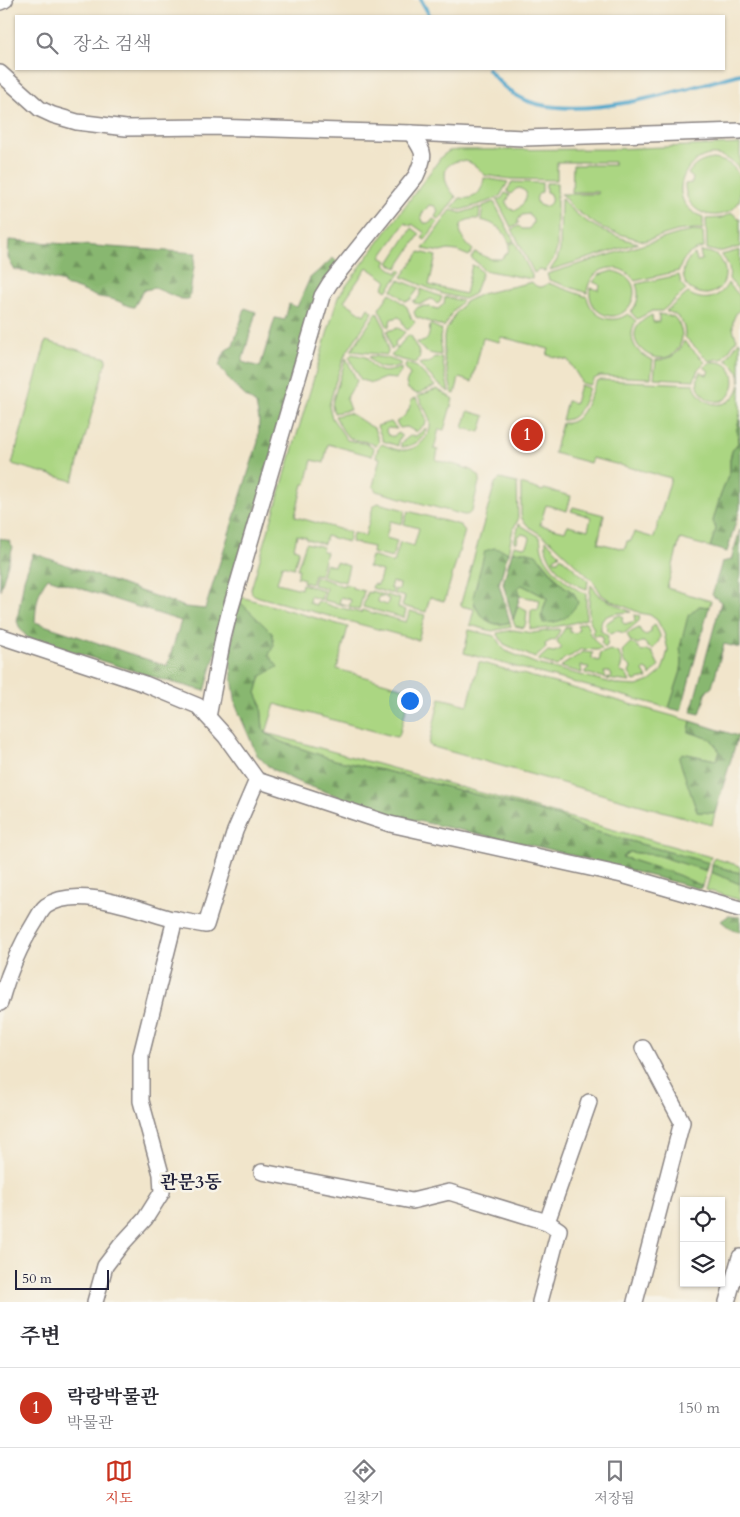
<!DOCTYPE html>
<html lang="ko">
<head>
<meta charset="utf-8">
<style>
  :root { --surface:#fff; --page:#f2f2f3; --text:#2b2b33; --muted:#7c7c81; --line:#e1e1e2; --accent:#c8321e }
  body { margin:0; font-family:Cardo,"Noto Serif KR",serif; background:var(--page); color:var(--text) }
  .controls { position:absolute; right:15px; bottom:15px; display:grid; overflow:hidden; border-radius:0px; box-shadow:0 1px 4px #0004 }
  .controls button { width:45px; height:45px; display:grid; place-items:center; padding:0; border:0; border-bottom:1px solid var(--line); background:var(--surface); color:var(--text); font:25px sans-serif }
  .scale { position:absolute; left:15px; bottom:12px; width:94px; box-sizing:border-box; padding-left:5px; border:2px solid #22223b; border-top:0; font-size:14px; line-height:18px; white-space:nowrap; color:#22223b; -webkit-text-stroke:4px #f7f3e8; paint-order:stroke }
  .you { position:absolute; left:409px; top:700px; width:18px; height:18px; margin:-12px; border:4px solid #fff; border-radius:50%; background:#1a73e8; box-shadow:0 0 0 8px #1a73e833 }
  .badge { display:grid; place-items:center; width:32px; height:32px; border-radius:50%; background:var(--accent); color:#fff; font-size:16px; font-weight:700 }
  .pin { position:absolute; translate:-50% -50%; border:2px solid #fff; box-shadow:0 1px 5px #0006 }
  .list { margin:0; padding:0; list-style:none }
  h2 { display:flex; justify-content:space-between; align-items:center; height:65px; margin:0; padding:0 20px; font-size:21px }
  h2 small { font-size:16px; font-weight:400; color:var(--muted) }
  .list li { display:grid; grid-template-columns:32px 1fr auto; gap:15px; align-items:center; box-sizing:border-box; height:80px; padding:0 20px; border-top:1px solid var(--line) }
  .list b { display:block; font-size:19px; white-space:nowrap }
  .list p { margin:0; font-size:16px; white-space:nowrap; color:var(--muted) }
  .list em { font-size:16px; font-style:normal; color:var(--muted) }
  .icon { flex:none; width:28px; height:28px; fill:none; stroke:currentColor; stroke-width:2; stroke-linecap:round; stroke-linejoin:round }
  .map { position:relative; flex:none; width:740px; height:1302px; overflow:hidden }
  .search { position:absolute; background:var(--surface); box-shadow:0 1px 4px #0004; left:15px; right:15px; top:15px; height:55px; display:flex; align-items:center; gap:12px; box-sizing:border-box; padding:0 18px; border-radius:0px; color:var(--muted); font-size:19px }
  .sheet { height:145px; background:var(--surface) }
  nav { display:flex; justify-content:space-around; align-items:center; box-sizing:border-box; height:70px; border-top:1px solid var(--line); background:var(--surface); font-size:14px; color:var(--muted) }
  nav a { display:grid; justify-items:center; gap:2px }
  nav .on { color:var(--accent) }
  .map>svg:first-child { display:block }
  .green { fill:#abd682; stroke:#667c5e }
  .forest { fill:url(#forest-firs); stroke:#556c56; fill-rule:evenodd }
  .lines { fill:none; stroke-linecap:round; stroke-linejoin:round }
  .stream { stroke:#4ea5ca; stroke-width:4 }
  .minor-casing { stroke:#8a8483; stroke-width:18 }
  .minor { stroke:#fff; stroke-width:15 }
  .labels { text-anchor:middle; stroke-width:5; stroke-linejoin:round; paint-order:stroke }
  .quarter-label { font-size:18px; font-weight:bold; fill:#22223b; stroke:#f7f3e8 }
</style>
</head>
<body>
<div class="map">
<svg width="740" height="1302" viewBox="0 0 740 1302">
  <defs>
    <pattern id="forest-firs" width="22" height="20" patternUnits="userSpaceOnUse" patternTransform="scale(1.25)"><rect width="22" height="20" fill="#88b770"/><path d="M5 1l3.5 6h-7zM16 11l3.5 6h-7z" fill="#6f945d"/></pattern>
  </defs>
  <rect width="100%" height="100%" fill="#f7f3e8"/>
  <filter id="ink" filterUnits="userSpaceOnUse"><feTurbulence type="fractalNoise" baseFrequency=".02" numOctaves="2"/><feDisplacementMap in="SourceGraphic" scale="10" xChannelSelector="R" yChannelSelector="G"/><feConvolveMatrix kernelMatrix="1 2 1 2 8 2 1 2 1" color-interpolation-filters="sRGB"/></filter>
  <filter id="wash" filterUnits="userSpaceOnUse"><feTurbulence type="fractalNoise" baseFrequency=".0096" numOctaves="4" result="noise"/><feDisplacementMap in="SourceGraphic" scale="20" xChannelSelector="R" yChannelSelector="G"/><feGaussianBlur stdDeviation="1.12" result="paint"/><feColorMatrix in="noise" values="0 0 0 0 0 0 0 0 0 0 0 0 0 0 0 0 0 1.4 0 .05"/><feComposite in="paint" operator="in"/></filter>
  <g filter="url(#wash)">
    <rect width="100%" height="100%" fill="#f1e5cb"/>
    <g class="green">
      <path d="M740,144v26c-38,-47 -89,29 -37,47v12h-9l-17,2 -33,10 -35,-10 -12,-6 -23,-16 -13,-15h37v-2h-26l1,-27h41v-3h-57v18l-47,-1 -26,-4c-9,-13 -25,-21 -38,-7 -3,13 2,20 10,29l-17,23 -4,-3 3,-6 -3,-5 -6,-1 -7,9 -1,3 3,6h6l3,-4 5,3 -13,18 -3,-2 3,-5 -13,-9 -1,2 -6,-3 -24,34 6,4 -2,3 12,9 3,-4 2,2 -15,20 -4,-3 4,-7 -20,-14 -23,34 20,14 4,-7 5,4 -28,43 -10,28 -6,23 3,12 15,22 21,4 6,4 -2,8 -44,-12 -4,19 -12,-3 -6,24h-3l-8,32 1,1 54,15 -2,10 -22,-6 -2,8 -18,-5v-2l-9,-2 -3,13 5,2 -5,18 -12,-3 -5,18 24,6 1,-5 21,6 -2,10 -11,-4 -1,7 7,2 1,-4 20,7 1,-1 23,6 1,-3 44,12 4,-11 15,4 -7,25 -159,-43 -7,-3 -1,-5 87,-292 104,-141 7,-5 10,-1 154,-1z"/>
      <path d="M714,159c17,3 26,10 26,27 0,3 0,8 0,12 -5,19 -32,22 -45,10 -7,-6 -10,-14 -10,-24l7,-1 1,-5 -5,-4c6,-10 15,-14 26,-15z"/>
      <path d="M484,178l24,4 -8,14 -10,5 -29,9 -9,-2 8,-10c15,2 22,-5 24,-20z"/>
      <path d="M512,182l30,1v9c-6,2 -7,8 -3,13l6,2c7,-3 8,-8 4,-14l-3,-1v-9h11v66l-3,9 -9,13 -6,-1 -5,3 -22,-44 7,-3 3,3h7l4,-6v-3l-4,-6 -7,1 -4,5v4l-7,3 -14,-27 5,-2 3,-5 5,2 -4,8 4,6 7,1c5,-5 11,-11 9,-18l-6,-4 -4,1 -5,5 -4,-3z"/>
      <path d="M561,198c20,25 47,37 77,45l-88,27 7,-10 3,-10z"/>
      <path d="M494,202l20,39 -5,2c-4,-13 -15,-20 -28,-23l2,-14z"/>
      <path d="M480,207l-1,12c-27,-2 -21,19 -6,31l-4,6 -12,-5 -9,-1 -8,2 -17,-3 28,-39 10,3z"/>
      <polygon points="732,213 740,219 740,247 718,252 707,249 706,219 721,218"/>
      <polygon points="412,228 420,234 397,268 389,263"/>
      <path d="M694,231l9,1 1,16c-14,2 -22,10 -25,23l-44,10c-15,-22 -46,-15 -48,12l-38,-13 -2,-6 131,-40z"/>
      <polygon points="515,242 532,275 532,279 483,270 480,265 471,258 475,252 491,259 501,259 508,252 510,244"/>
      <path d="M740,250v42l-11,-13c2,-10 -1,-17 -8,-24z"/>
      <polygon points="420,252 436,256 429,285 465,294 472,265 477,267 482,273 474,294 464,299 443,294 402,277"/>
      <path d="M700,252c29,-4 35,38 7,42 -6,0 -13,-2 -18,-6 -10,-11 -6,-27 6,-34l2,7 5,-1z"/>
      <path d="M612,271c44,8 13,63 -15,39 -6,-6 -8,-14 -7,-22l9,2 1,-5 -7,-3 6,-7z"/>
      <path d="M679,275l2,8 5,7 -24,21h-10l-15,8 -6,-7c7,-9 9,-17 5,-28z"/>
      <polygon points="399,280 419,288 410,300 405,301 392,290"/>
      <path d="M532,282c4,6 11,7 16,1l39,14c4,19 24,29 41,17l8,7c-10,17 0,34 17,39l-2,18 -51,-2 -6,3 -4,6 -9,-2 -1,-4 -12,-19 -21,-5 2,-6 -48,-12 -2,5 -16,-4 -11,44 -13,-4 -4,16 -3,-1 -8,-37v-19l1,-5 11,-19 9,-11 16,-8z"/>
      <path d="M728,283l12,13v13c-9,9 -9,19 -3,30l-14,20h-6l-8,2 -24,-24c0,-14 -5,-22 -19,-26l22,-18c15,10 32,6 40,-10z"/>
      <path d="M421,289l21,8 -2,5 -3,2 -4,-4 -2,-1 -10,5 -7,-1 -1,-2c6,-2 7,-5 8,-12z"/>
      <path d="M390,293l17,14 4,11 4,4 -7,8c-6,-2 -4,-10 -9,-13l-8,2 -2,8 -2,-1 -8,-17z"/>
      <polygon points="445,297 462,301 453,311 444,327 416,317 414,312 418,307 425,306 438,309 444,304"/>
      <polygon points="377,312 384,326 388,352 387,355 351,351"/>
      <path d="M659,314l15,3c6,7 10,16 7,25 -13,40 -76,-5 -29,-27l1,7h6z"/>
      <path d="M430,324l12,6 -2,7 1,18c-12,-1 -18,-3 -24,-13 13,1 12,-7 13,-18z"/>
      <polygon points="398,328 405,332 400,338 395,342 396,346 391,350 387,331"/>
      <path d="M408,335l4,2c1,7 7,12 8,19l-4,7 -17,-4 -8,-3z"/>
      <polygon points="46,341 107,358 73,481 12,464"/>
      <path d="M684,341l21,21 -7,7 -4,11 -40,-2 2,-18c14,0 23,-6 28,-19z"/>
      <path d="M739,341l1,1v40c0,-10 -5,-17 -14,-22z"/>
      <path d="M352,354l14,3c11,18 17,16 35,11v4l-5,7 -11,-1 -13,5 -11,-3 -12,-23z"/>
      <path d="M372,356l15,2 14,5 -1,2c-13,5 -24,5 -31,-8z"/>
      <path d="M435,357l7,1 7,34 -13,-10 -17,-18c6,-3 11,2 16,-7z"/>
      <polygon points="346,358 357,381 346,399 350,410 334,413 332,406 333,400"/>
      <path d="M711,362c28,-4 29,33 10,39 -7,1 -14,-1 -18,-6 -6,-7 -7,-15 -3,-23l7,3 2,-4 -5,-4z"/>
      <polygon points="406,363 417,367 435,386 417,394 408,389 406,383 410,375 405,367"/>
      <path d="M600,380l94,4c7,26 40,28 46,0v31l-3,14 1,14 -6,8 -2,9v11l-10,26 -7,24 3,8 -6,18 -30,-8 -13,49 44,13 -2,6 -10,-1 -19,41 2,14 -1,10 -12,37 -205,-55 5,-23 26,6 6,10 5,5 31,13 83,21 17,1 13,-5 11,-9 3,-7 4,-15 -4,-17 -7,-13 -7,-5 -10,-2 -32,-14 -6,-4 -9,-14 -42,-40 -22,-14 -7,-8 -1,-5v-30l22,7 1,-2 27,7 -4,15 -21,-6 -6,20 25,6 3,-6 20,5 3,-13 -20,-6 2,-4 31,8 -6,28 27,6 2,-8h4l3,-9 20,6 17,-60 -79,-20 -2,5 -36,-10 8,-30c20,2 25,-22 32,-37l3,-5z"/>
      <path d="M580,385l9,3c-5,12 -10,33 -27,32l5,-19 8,2z"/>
      <path d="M437,389l16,10 -9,31 -5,-1 -5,20 4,1 -2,10c12,4 39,7 44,18l-8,32c-2,4 -4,5 -8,5l-88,-24 -3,-5 7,-28 -4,-1 2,-9 4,-4c7,3 15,7 23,6 14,-1 27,-14 25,-29 -2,-8 -8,-17 -12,-25z"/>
      <path d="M416,398l10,20v5l-10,9 -9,-5 -7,1 -4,-6c9,-5 14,-11 15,-22z"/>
      <polygon points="468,411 485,416 480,432 463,428"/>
      <path d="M349,413c9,4 16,11 25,15l5,14 -3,4c-9,-6 -15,-4 -24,-7 -8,-3 -13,-16 -17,-23z"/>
      <path d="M391,422l6,7 -9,-1 -2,2 1,4c5,4 7,2 12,-1l3,4 -4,3v6l-15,-5 -6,-15z"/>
      <polygon points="523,427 540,432 535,448 518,444"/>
      <path d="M426,428c-1,12 -14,19 -25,19v-4l9,-7h6z"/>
      <path d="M500,479l17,4 1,37 -5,9 -5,24 -5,-3 -29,54c9,15 18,25 36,18l1,5 -19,4 -22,-6 4,-16 -13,-3v-3l34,-120z"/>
      <polygon points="378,503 405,510 402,524 390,521 386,538 397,541 392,558 372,553 373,547 351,542 353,533 365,536 373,507"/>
      <polygon points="408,511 460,525 465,531 445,600 443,601 430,597 426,612 402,606 405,597 394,594 395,589 399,590 400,584 392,582 390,588 393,589 392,594 372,588 373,584 378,585 382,571 368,567 371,556 394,563 400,542 414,546 419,528 404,524"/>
      <path d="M519,524l21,13c1,5 1,11 3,16 7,15 27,36 43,40v26c-11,4 -45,12 -56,10l1,-18 1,-2 6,1 2,-10 -20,-4 -2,-9 4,-2 25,13 -4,11 31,-16 -12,-8 -20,-25 -18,-9 -12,1 2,-7 10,2 3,-1 3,-7 -1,-3 -7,-2 -4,2 -1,6h-3z"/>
      <path d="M546,540l14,14 -6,4v3h4l3,-4 27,24 -1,8c-17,-4 -45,-30 -41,-49z"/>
      <polygon points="306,543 323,547 322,551 326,552 320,575 314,574 311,584 303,582 304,579 297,577 299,569 297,569"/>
      <polygon points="336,562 349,566 345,582 322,576 325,564 334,566"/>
      <polygon points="315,576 343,586 344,584 352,586 352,588 364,591 359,610 349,607 351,600 341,597 339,603 347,605 347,606 323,600 326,588 313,585"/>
      <path d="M591,585l10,12 30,15c-9,1 -27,0 -30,11 0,3 0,6 0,8l7,5 -1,10 -2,2 -4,-6 2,-3 -1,-3 -2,-1 -6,1 -2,-4 2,-3c-8,-11 -5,-31 -3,-44z"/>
      <polygon points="371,591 384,595 384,597 379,596 378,602 387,605 389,599 386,598 386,595 400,599 398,608 406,610 404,618 363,607 367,592 371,593"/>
      <polygon points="241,597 348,627 337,669 411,690 399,736 396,737 275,704 266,733 711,857 709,863 583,828 561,817 386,771 335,760 279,741 266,733 263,728 261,704 256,693 261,676 269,655 240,602"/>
      <polygon points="518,606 527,610 526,622 524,628 515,626 513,620"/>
      <polygon points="620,615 624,617 622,620 623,623 625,624 635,621 634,615 640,616 639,621 625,633 617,631 610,634 607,631 608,628 605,624 615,617"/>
      <polygon points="586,622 590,634 602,649 596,650 581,649 571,656 565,658 557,666 538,660 548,651 554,652 559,650 561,647 557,641 565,628 570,626 570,632 575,633 579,629 577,625"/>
      <path d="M655,625c7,13 7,12 -2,24l-5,-2 -4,-5h-3l-3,2 -8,-3 -3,-7 12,-6 3,5 4,2 5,-3v-4z"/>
      <polygon points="558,629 560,630 555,640 550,641 545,644 546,648 535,658 504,644 497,633 513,630 533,633"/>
      <polygon points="630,643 637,646 642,652 646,650 652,652 659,666 650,676 649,671 645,669 643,671 647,678 634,681 629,673 631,668 630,666 624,662 622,651"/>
      <polygon points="610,650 619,653 622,663 620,670 621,672 626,674 630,682 607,679 608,677 611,678 612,676 610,672 604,672 606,678 585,673 585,671 588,669 589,667 581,666 582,673 560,667 583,652 593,653 592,656 592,659 599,661 600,657 599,654"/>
      <polygon points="479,662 691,721 689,732 711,739 720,752 716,760 682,753 697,812 715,813 712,825 430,746 429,744 440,698 468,705"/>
      <polygon points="629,852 656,855 707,871 702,886 678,875 622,857"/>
      <polygon points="714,858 740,866 740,873 712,865"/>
      <polygon points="711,872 740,884 740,900 706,890"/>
    </g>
    <g class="forest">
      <path d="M9,240l187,13 -7,46h-8l-26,-11 -11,2 -10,17c-9,-1 -10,-4 -19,-7 -6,-2 -13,-2 -20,-4 -10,-4 -19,-9 -31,-11v-3l-50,-13 -6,-11z"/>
      <path d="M333,258l8,8 -29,46 -107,379 -42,-11 -135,-42 -8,-9 -3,-8 7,-42 9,-26 152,54 20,2 53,-167 1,-22 -3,-16c-16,-11 -27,-23 -37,-39l7,-15 7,-4 12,-38 11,4 -14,50 18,5 15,-49 10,2 4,-16 8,3 13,-29zM48,578l133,43 -14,45 -132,-44c1,-16 2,-31 13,-44z"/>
      <polygon points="740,415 740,508 727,552 710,547 716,529 713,521 720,497 730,471 730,460 732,451 738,443 737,429"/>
      <polygon points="740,530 740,648 724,644 712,687 707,691 700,714 691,712 721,602 712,595 722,562 731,560"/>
      <polygon points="0,538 9,541 13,547 0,590"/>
      <path d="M494,548l9,2 5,3 -9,31 11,38c-19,7 -34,-6 -37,-25l12,-46z"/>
      <path d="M524,551l12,3 26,31 12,8 4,10c-12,16 -14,19 -35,20l-2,-6 6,-19 -25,-13 -4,2 2,9 -7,24 -10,-37 9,-31z"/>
      <polygon points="240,602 272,633 274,645 269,655 278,667 261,676 256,693 261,704 263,728 266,733 279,741 335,760 386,771 561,817 583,828 709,863 707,871 656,855 629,852 622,857 678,875 702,886 700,889 544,848 394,816 298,782 270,768 257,755 236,706 230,661 235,617"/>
      <polygon points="699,606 709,607 681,711 669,708 681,671 682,661 680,647 688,616"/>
      <polygon points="691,721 738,736 715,813 697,812 679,759 682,753 716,760 720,752 711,739 689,732"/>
      <polygon points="712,865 740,873 740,884 711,872"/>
      <polygon points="728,916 740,917 740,932 732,930 721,921"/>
    </g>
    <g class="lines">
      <g class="stream">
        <polyline points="421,0 430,16"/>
        <path d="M488,69c12,16 28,30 49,35 60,14 145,-14 203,-30"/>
      </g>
    </g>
  </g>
  <g filter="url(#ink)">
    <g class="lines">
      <defs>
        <g id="minor">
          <polyline points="0,2 5,0"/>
          <polyline points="0,73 40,109 53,115 77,122 126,128 210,127 411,133 524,138 740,131"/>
          <polyline points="0,636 145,684 198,706 226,737 257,780 390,824 622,875 740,909"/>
          <path d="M208,717l15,-79 6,-24 93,-318 8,-13 86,-107c10,-23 9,-22 -5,-43"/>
          <path d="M0,1003c8,-29 19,-56 35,-81 3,-5 6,-12 11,-16 30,-22 93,4 126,13 11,2 22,4 34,6l29,-94 22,-51"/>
          <polyline points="262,1172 412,1201 449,1192 547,1222 559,1230 540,1302"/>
          <polyline points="547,1222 589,1102"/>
          <polyline points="95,1302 105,1266 121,1245 145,1219 162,1192 161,1174 141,1101 141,1055 175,919"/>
          <polyline points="635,1302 682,1122 643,1048"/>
          <polyline points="727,1302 740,1257"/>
        </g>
      </defs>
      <use href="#minor" class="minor-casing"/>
      <use href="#minor" class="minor"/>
    </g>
  </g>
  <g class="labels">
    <g class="quarter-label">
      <text x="191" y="1188">관문3동</text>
    </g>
  </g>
</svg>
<div class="controls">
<button><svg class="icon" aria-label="locate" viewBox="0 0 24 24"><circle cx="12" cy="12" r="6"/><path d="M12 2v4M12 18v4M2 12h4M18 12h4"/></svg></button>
<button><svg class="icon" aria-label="layers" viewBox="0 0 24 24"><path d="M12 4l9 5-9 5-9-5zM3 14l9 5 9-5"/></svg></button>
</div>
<div class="scale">50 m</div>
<div class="you"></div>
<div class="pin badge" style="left:527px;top:435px">1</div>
<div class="search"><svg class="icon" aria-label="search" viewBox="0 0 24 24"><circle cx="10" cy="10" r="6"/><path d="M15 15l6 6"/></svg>장소 검색</div>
</div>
<section class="sheet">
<h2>주변<small></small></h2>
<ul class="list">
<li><span class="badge">1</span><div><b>락랑박물관</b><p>박물관</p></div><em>150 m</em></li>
</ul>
</section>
<nav>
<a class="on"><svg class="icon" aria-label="map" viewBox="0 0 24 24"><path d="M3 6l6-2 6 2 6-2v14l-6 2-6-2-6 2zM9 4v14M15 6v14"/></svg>지도</a>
<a><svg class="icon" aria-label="directions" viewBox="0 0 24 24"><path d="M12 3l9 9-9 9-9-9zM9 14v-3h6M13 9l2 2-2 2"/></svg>길찾기</a>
<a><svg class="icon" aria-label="saved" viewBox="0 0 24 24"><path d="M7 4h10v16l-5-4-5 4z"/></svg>저장됨</a>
</nav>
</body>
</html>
